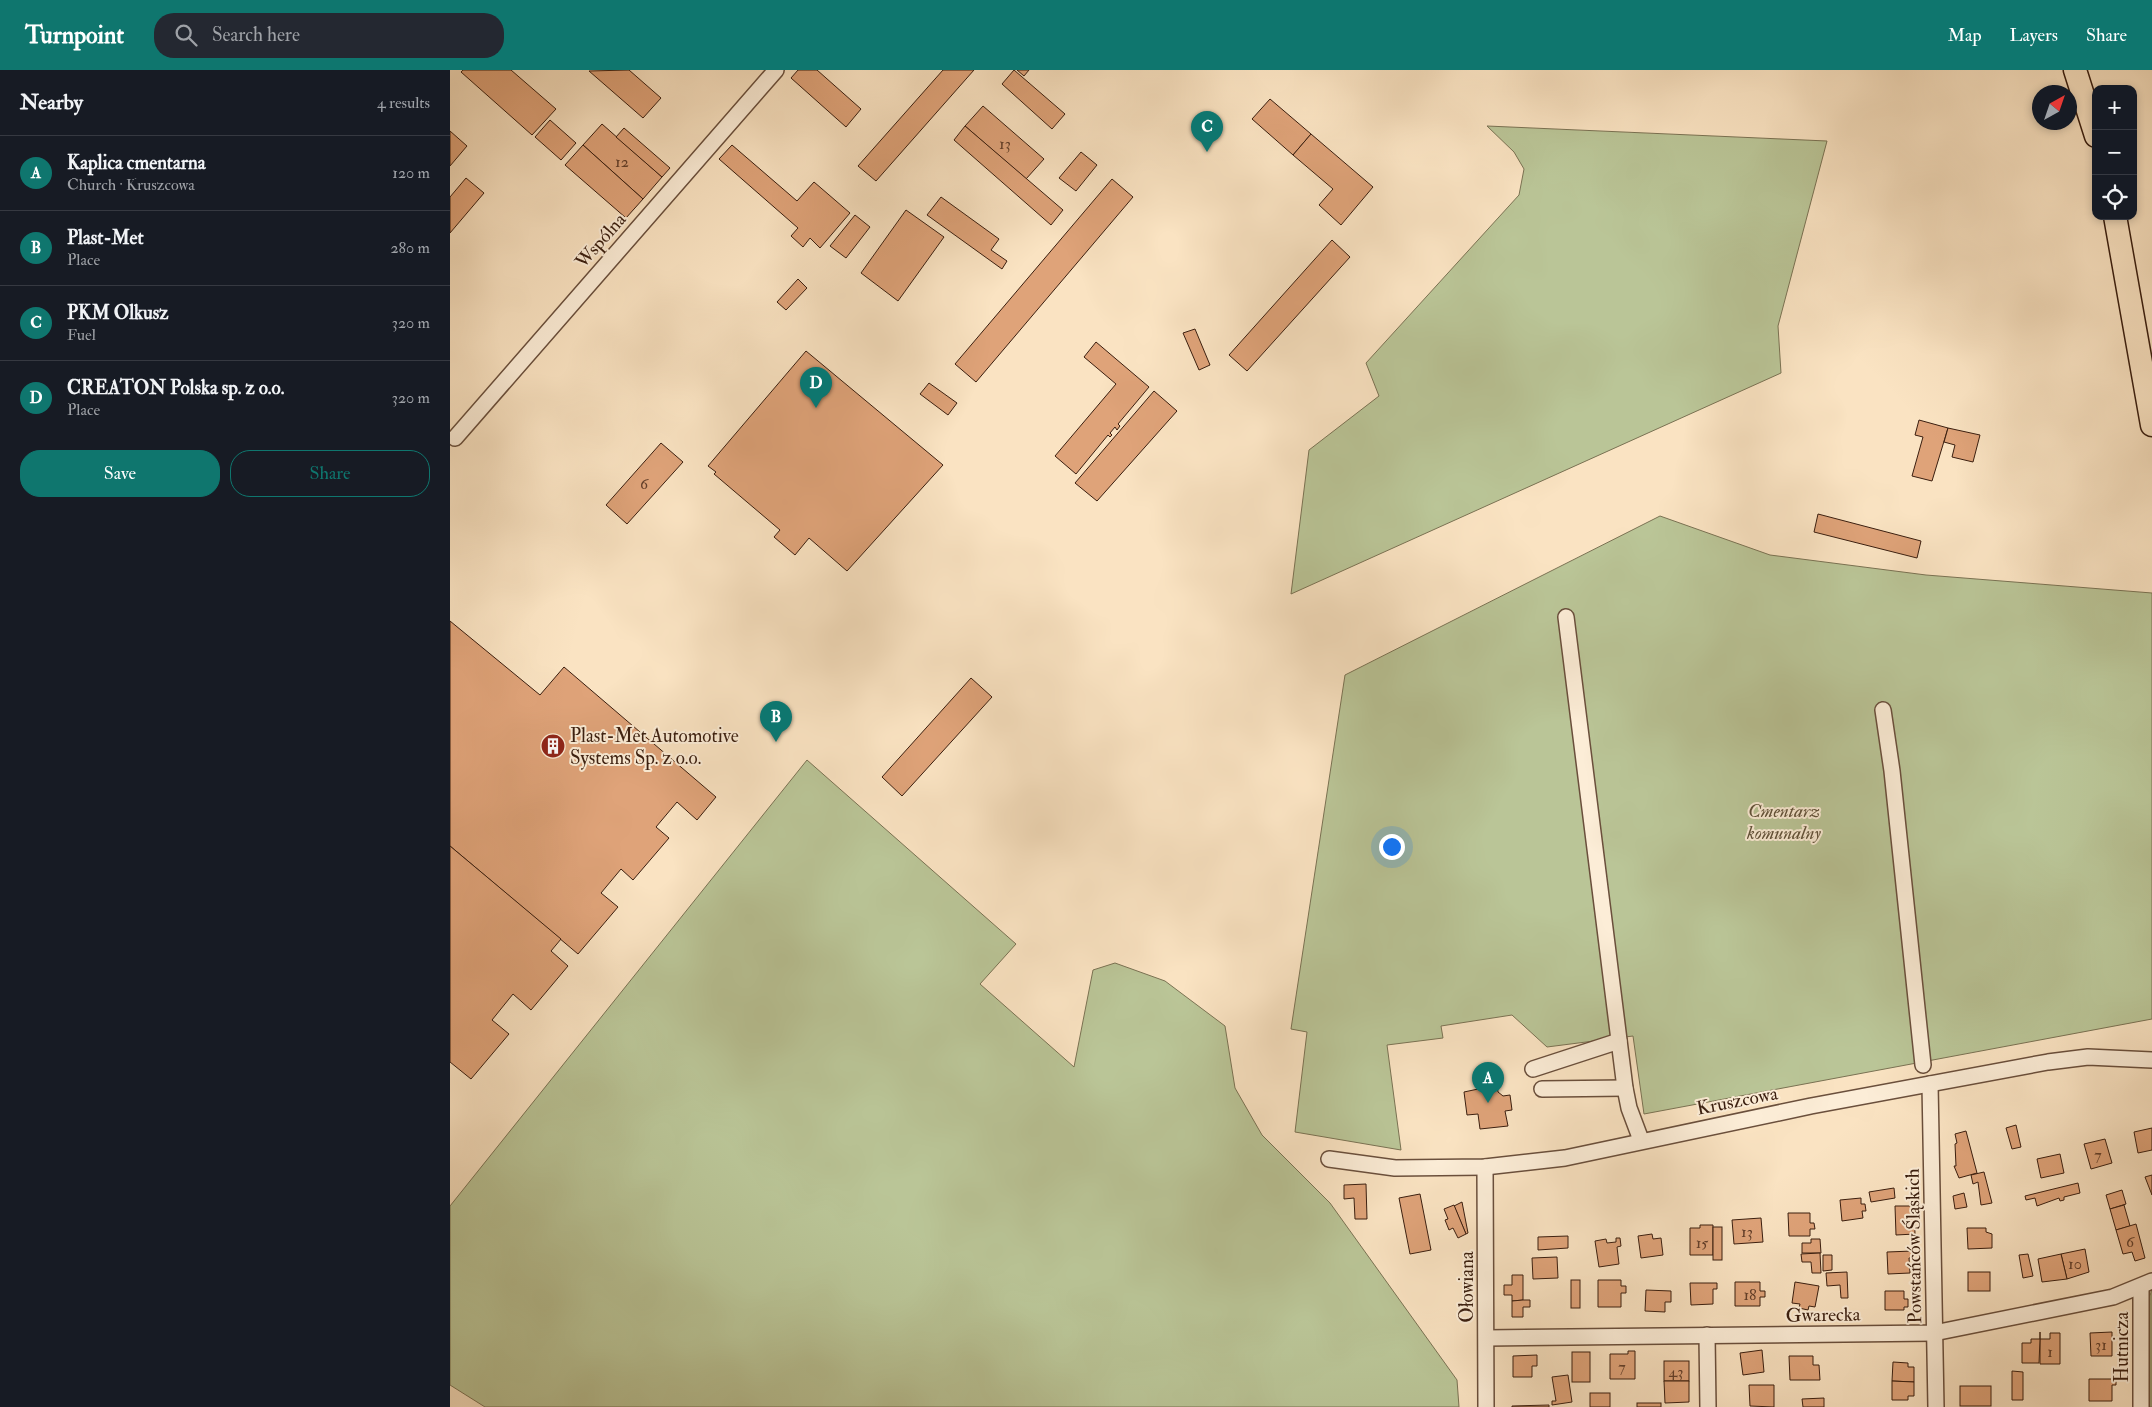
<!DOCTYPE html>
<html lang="en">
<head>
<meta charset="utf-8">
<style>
  :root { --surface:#171b24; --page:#242831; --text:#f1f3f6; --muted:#9ea1a6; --line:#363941; --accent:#0f766e }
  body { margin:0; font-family:"IM FELL Double Pica",serif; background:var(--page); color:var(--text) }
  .controls { position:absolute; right:15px; top:15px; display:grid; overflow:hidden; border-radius:10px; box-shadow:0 2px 8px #0003 }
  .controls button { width:45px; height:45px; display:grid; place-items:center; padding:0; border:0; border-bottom:1px solid var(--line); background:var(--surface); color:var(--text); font:25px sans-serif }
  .compass { position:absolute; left:1582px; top:15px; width:45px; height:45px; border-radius:50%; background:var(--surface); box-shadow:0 2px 8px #0003; rotate:40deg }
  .you { position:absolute; left:941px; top:776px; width:18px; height:18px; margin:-12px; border:4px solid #fff; border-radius:50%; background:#1a73e8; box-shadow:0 0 0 8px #1a73e833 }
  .badge { display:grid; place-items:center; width:32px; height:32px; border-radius:50%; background:var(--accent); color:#fff; font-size:16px; font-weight:700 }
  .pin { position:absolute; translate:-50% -41px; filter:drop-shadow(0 1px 2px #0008) }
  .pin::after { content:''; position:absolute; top:26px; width:18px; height:15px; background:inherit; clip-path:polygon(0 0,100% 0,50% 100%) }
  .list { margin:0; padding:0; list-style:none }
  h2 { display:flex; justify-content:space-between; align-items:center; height:65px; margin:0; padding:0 20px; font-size:21px }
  h2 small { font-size:16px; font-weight:400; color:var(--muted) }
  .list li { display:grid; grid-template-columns:32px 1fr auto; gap:15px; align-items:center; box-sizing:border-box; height:75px; padding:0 20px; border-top:1px solid var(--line) }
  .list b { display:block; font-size:19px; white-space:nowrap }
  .list p { margin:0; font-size:16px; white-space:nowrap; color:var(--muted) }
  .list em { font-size:16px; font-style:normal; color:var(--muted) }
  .actions { display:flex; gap:10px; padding:15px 20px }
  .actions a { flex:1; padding:11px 0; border:1px solid var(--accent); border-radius:20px; text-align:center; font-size:18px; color:var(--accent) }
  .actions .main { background:var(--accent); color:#fff }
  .icon { flex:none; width:28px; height:28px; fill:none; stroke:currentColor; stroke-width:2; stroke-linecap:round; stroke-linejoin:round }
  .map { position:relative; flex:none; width:1702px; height:1337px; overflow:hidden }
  header { display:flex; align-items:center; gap:30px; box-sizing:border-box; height:70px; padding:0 25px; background:var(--accent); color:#fff }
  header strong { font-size:24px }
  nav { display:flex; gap:28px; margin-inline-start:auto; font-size:18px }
  .search { width:350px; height:45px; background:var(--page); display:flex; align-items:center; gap:12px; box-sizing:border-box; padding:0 18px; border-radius:20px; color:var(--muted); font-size:19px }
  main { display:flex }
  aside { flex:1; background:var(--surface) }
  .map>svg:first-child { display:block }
  .green { fill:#bac597; stroke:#7a7253 }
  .building { fill:#dfa379; stroke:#3a1e0f }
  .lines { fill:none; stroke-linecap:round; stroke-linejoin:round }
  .street-casing { stroke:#6a4f3c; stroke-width:18 }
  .primary-casing { stroke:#3a1e0f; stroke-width:25 }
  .street { stroke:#fcedd7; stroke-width:15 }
  .primary { stroke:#fae3c2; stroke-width:22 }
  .labels { text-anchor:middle; stroke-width:4; stroke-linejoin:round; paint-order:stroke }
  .number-label { font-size:16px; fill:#633f2a }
  .street-label { font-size:19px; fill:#3a1e0f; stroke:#fcedd7 }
  .poi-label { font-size:19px; fill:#3a1e0f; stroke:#fcedd7; text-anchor:start }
  .park-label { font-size:19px; font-style:italic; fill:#605038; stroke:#fcedd7 }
</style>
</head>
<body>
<header>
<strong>Turnpoint</strong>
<div class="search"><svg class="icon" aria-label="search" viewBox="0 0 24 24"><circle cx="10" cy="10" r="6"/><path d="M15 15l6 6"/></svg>Search here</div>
<nav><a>Map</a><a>Layers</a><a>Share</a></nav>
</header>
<main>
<aside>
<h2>Nearby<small>4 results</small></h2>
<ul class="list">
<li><span class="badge">A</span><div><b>Kaplica cmentarna</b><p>Church · Kruszcowa</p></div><em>120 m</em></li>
<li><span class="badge">B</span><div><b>Plast-Met</b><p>Place</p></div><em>280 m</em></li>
<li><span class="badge">C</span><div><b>PKM Olkusz</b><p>Fuel</p></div><em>320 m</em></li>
<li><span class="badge">D</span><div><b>CREATON Polska sp. z o.o.</b><p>Place</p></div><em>320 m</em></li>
</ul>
<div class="actions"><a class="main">Save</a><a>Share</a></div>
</aside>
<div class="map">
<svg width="1702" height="1337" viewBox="0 0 1702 1337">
  <rect width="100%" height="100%" fill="#fae3c2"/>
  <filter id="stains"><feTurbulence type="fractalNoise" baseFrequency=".004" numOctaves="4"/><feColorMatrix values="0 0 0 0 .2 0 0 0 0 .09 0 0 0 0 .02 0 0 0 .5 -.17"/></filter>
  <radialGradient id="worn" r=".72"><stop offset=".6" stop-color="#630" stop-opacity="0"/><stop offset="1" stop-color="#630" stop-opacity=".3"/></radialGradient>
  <g class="green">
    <polygon points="1037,56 1377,71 1328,256 1331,303 841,524 859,380 929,326 916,293 1069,125 1074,99 1064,82"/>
    <polygon points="1210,446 1320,485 1476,505 1702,523 1702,949 1194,1044 1183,966 1097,977 1062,945 991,956 993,968 937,975 951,1080 845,1062 857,962 841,959 895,605"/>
    <polygon points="357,690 566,874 530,914 624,997 643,900 665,893 715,911 775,956 785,1018 812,1065 880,1133 1007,1310 1009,1337 35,1337 0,1315 0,1136"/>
    <polygon points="1702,1218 1702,1337 1700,1337 1700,1226"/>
  </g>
  <g class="building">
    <polygon points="13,0 61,0 106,39 82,65 11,2"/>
    <polygon points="179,0 211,28 193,48 139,1"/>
    <polygon points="348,0 367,0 411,39 396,57 341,8"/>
    <polygon points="493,0 524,0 426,111 408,96"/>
    <polygon points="564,0 615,44 602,59 552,14"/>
    <polygon points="567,0 579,0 574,6"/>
    <polygon points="820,29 861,64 843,85 802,49"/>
    <polygon points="533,36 594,89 576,109 515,56"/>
    <polygon points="100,50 126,73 111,90 85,67"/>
    <polygon points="152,54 212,107 193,129 133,75"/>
    <polygon points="515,56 613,140 601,155 504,70"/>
    <polygon points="174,58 220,98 212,107 166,67"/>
    <polygon points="0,61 17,76 0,96"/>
    <polygon points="861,64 923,117 891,155 869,135 883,119 843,85"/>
    <polygon points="133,75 193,129 176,148 115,95"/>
    <polygon points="282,75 347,131 364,112 400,143 370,178 360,168 353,177 341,166 348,158 269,89"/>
    <polygon points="631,82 647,95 626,121 609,108"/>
    <polygon points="16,108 34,123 0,163 0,127"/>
    <polygon points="662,109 683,127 526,312 505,294"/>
    <polygon points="491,127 549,169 541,180 557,191 552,199 477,145"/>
    <polygon points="456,140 494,167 448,231 411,203"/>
    <polygon points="405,145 420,157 396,188 380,176"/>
    <polygon points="882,170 900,187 797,301 779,285"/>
    <polygon points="348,209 357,218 336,240 327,232"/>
    <polygon points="745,259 760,295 749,300 733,263"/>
    <polygon points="646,272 699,317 668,354 670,356 667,360 665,357 660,363 662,365 660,367 658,365 626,404 605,386 666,314 634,287"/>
    <polygon points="356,281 493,395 397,501 359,468 345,485 324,467 330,460 264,404 266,402 258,396"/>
    <polygon points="479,313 507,333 498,345 470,324"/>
    <polygon points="704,321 727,341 647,431 625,413"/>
    <polygon points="1469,350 1498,358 1482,411 1462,406 1473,367 1465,365"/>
    <polygon points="1498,358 1530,365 1523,392 1502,387 1505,375 1494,372"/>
    <polygon points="211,373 233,392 177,454 156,435"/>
    <polygon points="1368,444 1471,471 1467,488 1364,462"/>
    <polygon points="0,551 90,625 114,597 266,727 247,750 227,732 206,757 219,768 183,810 171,799 151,823 168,837 128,884 0,776"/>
    <polygon points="521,608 542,627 452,726 432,707"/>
    <polygon points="0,776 111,869 101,881 118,896 81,940 63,924 42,950 59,964 21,1009 0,992"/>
    <polygon points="1047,1015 1048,1022 1053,1026 1060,1025 1062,1040 1055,1041 1058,1056 1030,1059 1028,1044 1017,1045 1014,1022"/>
    <polygon points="1566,1055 1571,1077 1562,1079 1556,1058"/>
    <polygon points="1702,1058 1702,1080 1688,1083 1684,1062"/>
    <polygon points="1516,1061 1527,1103 1509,1108 1504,1096 1506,1096 1505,1074 1507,1073 1505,1064"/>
    <polygon points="1655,1069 1662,1093 1641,1099 1634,1074"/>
    <polygon points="1610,1084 1614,1103 1591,1108 1587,1089"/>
    <polygon points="1534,1102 1542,1133 1531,1135 1528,1112 1523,1114 1521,1105"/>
    <polygon points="1702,1105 1702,1125 1695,1107"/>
    <polygon points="1628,1113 1630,1123 1614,1127 1614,1130 1610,1131 1609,1128 1587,1136 1585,1128 1576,1130 1575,1126"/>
    <polygon points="916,1114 917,1149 905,1149 904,1128 894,1129 894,1115"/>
    <polygon points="1444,1118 1445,1128 1421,1132 1419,1122"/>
    <polygon points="1672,1120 1676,1134 1660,1139 1656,1125"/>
    <polygon points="1514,1123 1517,1137 1505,1139 1503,1126"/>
    <polygon points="970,1124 981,1180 960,1184 949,1128"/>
    <polygon points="1411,1128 1411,1134 1415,1134 1416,1141 1412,1141 1413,1148 1392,1151 1390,1130"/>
    <polygon points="1012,1132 1018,1163 1016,1164 1004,1136"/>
    <polygon points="1004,1135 1016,1164 1008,1168 1003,1158 999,1160 995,1150 998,1149 994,1139"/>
    <polygon points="1674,1135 1680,1156 1666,1160 1660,1139"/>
    <polygon points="1445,1136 1464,1136 1465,1164 1446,1165"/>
    <polygon points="1338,1143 1360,1143 1360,1153 1364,1153 1365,1159 1360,1159 1360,1166 1339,1166"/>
    <polygon points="1311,1148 1313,1172 1284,1174 1282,1150"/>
    <polygon points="1686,1154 1695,1188 1685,1191 1682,1182 1673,1184 1666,1160"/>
    <polygon points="1250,1155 1263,1155 1263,1185 1240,1185 1240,1158 1250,1158"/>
    <rect x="1263" y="1157" width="9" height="33"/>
    <polygon points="1517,1158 1536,1158 1536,1162 1542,1164 1542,1178 1518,1179"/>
    <polygon points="1202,1164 1203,1169 1211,1168 1213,1185 1191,1188 1188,1166"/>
    <polygon points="1118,1166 1118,1178 1088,1180 1088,1167"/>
    <polygon points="1166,1168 1170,1168 1171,1176 1167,1177 1169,1194 1149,1197 1145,1171 1156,1169 1157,1173 1166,1172"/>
    <polygon points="1361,1169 1370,1169 1371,1183 1352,1183 1352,1173 1361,1173"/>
    <polygon points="1635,1179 1639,1202 1617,1209 1611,1184"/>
    <polygon points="1463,1181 1463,1187 1459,1188 1460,1203 1438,1204 1437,1182"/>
    <polygon points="1370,1183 1371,1203 1362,1203 1361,1192 1352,1192 1351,1184"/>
    <polygon points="1578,1184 1583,1206 1573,1208 1569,1185"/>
    <polygon points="1611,1184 1617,1209 1592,1212 1588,1189"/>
    <polygon points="1373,1185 1382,1185 1382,1200 1373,1201"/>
    <polygon points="1107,1187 1108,1208 1083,1209 1082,1188"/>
    <polygon points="1397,1202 1398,1228 1391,1228 1390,1215 1377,1216 1376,1203"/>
    <rect x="1518" y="1202" width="22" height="19"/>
    <polygon points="1062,1205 1073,1205 1073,1230 1062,1231 1062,1225 1054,1225 1054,1215 1062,1215"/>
    <rect x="1121" y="1210" width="9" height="28"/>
    <polygon points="1148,1210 1171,1210 1171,1216 1176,1216 1176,1223 1171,1223 1171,1237 1148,1237"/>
    <polygon points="1285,1212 1310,1212 1310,1221 1315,1221 1315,1227 1310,1227 1310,1236 1285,1236"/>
    <polygon points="1345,1212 1369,1216 1365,1237 1359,1236 1358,1240 1349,1238 1350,1234 1342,1233"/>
    <polygon points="1240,1213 1267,1213 1267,1219 1263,1219 1263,1234 1241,1235"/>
    <polygon points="1196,1220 1221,1221 1221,1232 1215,1232 1215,1242 1195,1241"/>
    <polygon points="1435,1221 1454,1221 1454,1229 1458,1229 1458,1237 1454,1237 1454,1240 1435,1240"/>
    <polygon points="1073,1230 1080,1230 1080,1237 1073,1237 1073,1247 1062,1247 1062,1231"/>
    <polygon points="1590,1262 1590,1269 1600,1269 1600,1263 1610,1263 1610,1294 1590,1294"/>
    <polygon points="1662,1262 1662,1286 1641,1286 1640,1263"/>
    <polygon points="1581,1269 1590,1269 1589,1293 1572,1293 1572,1273 1581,1273"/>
    <polygon points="1312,1280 1314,1302 1293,1305 1290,1283"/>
    <polygon points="1178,1281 1185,1281 1185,1309 1160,1309 1160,1284 1178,1284"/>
    <rect x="1122" y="1282" width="18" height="30"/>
    <polygon points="1087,1285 1087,1296 1082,1296 1082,1307 1063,1307 1063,1286"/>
    <polygon points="1339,1286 1363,1286 1363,1295 1369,1295 1370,1310 1340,1310"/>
    <rect x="1214" y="1291" width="25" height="20"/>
    <polygon points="1443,1292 1458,1293 1458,1297 1464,1297 1464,1312 1442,1311"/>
    <polygon points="1562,1301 1573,1302 1573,1330 1562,1330"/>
    <polygon points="1118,1305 1122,1332 1102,1335 1102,1331 1106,1331 1102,1307"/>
    <polygon points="1639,1309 1666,1309 1666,1315 1662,1315 1662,1331 1639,1331"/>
    <polygon points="1214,1311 1239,1311 1239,1332 1215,1333"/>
    <polygon points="1442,1311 1464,1312 1464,1326 1458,1326 1458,1330 1442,1330"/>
    <polygon points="1299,1315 1324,1315 1324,1337 1300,1336"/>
    <rect x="1510" y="1316" width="31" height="20"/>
    <rect x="1140" y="1323" width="20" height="14"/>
    <polygon points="1374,1328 1374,1337 1353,1337 1352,1329"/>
    <rect x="1187" y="1333" width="24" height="4"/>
    <polygon points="1099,1335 1099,1337 1062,1337 1062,1336"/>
  </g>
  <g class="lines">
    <defs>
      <g id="street">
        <polyline points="5,368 326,0"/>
        <polyline points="1116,547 1175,1018 1179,1038 1191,1070"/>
        <polyline points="1433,640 1442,701 1473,995"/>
        <polyline points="1083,999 1169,971"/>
        <polyline points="1480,1014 1486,1337"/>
        <polyline points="1092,1019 1175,1018"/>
        <polyline points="879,1089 945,1098 1035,1097 1115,1088 1361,1036 1598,992 1638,987 1702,990"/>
        <polyline points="1035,1097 1036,1337"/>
        <polyline points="1257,1265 1258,1337"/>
        <polyline points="1037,1268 1484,1263 1663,1227 1702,1211"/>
        <polyline points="1691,1337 1691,1217"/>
      </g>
      <g id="primary">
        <polyline points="1625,0 1646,66"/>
        <polyline points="1665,146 1702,355"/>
      </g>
    </defs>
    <use href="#street" class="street-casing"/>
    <use href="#primary" class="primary-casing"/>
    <use href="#street" class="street"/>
    <use href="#primary" class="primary"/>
  </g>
  <defs>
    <symbol id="building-disc" viewBox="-11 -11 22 22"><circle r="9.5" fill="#8f2418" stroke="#fcedd7"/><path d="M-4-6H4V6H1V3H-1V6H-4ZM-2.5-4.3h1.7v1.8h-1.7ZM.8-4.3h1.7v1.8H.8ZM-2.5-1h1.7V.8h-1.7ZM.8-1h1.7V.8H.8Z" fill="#fff"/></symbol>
  </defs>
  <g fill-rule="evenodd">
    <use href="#building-disc" x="89" y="662" width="28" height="28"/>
  </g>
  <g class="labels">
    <g class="number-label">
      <text x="555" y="79">13</text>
      <text x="172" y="97">12</text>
      <text x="194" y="419">6</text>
      <text x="1648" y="1090">7</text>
      <text x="1297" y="1167">13</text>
      <text x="1680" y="1177">6</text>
      <text x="1252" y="1178">15</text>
      <text x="1625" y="1199">10</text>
      <text x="1300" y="1230">18</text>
      <text x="1651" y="1280">31</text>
      <text x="1600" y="1287">1</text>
      <text x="1172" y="1302">7</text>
      <text x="1226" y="1307">43</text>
    </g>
    <g class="street-label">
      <text transform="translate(150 170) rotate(-49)" y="7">Wspólna</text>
      <text transform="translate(1287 1030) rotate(-11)" y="7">Kruszcowa</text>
      <text transform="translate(1463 1176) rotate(-91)" y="7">Powstańców Śląskich</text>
      <text transform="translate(1016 1217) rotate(-90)" y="7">Ołowiana</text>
      <text transform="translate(1373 1244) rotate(-1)" y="7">Gwarecka</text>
      <text transform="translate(1671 1277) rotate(-90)" y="7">Hutnicza</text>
    </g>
    <g class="poi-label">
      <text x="120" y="672">Plast-Met Automotive<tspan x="120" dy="22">Systems Sp. z o.o.</tspan></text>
    </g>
    <g class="park-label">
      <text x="1334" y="747">Cmentarz<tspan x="1334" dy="22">komunalny</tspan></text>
    </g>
  </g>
  <rect width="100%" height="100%" filter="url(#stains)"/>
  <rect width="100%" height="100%" fill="url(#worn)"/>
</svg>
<div class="controls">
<button>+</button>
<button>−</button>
<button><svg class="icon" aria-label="locate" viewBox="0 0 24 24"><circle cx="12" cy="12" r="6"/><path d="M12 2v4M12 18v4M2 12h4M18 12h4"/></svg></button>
</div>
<svg class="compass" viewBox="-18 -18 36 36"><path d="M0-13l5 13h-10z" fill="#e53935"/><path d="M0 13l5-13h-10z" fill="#9ea1a6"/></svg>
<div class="you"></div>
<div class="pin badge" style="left:1038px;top:1033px">A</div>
<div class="pin badge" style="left:326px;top:672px">B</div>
<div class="pin badge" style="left:757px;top:82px">C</div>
<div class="pin badge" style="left:366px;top:338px">D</div>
</div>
</main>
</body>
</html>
